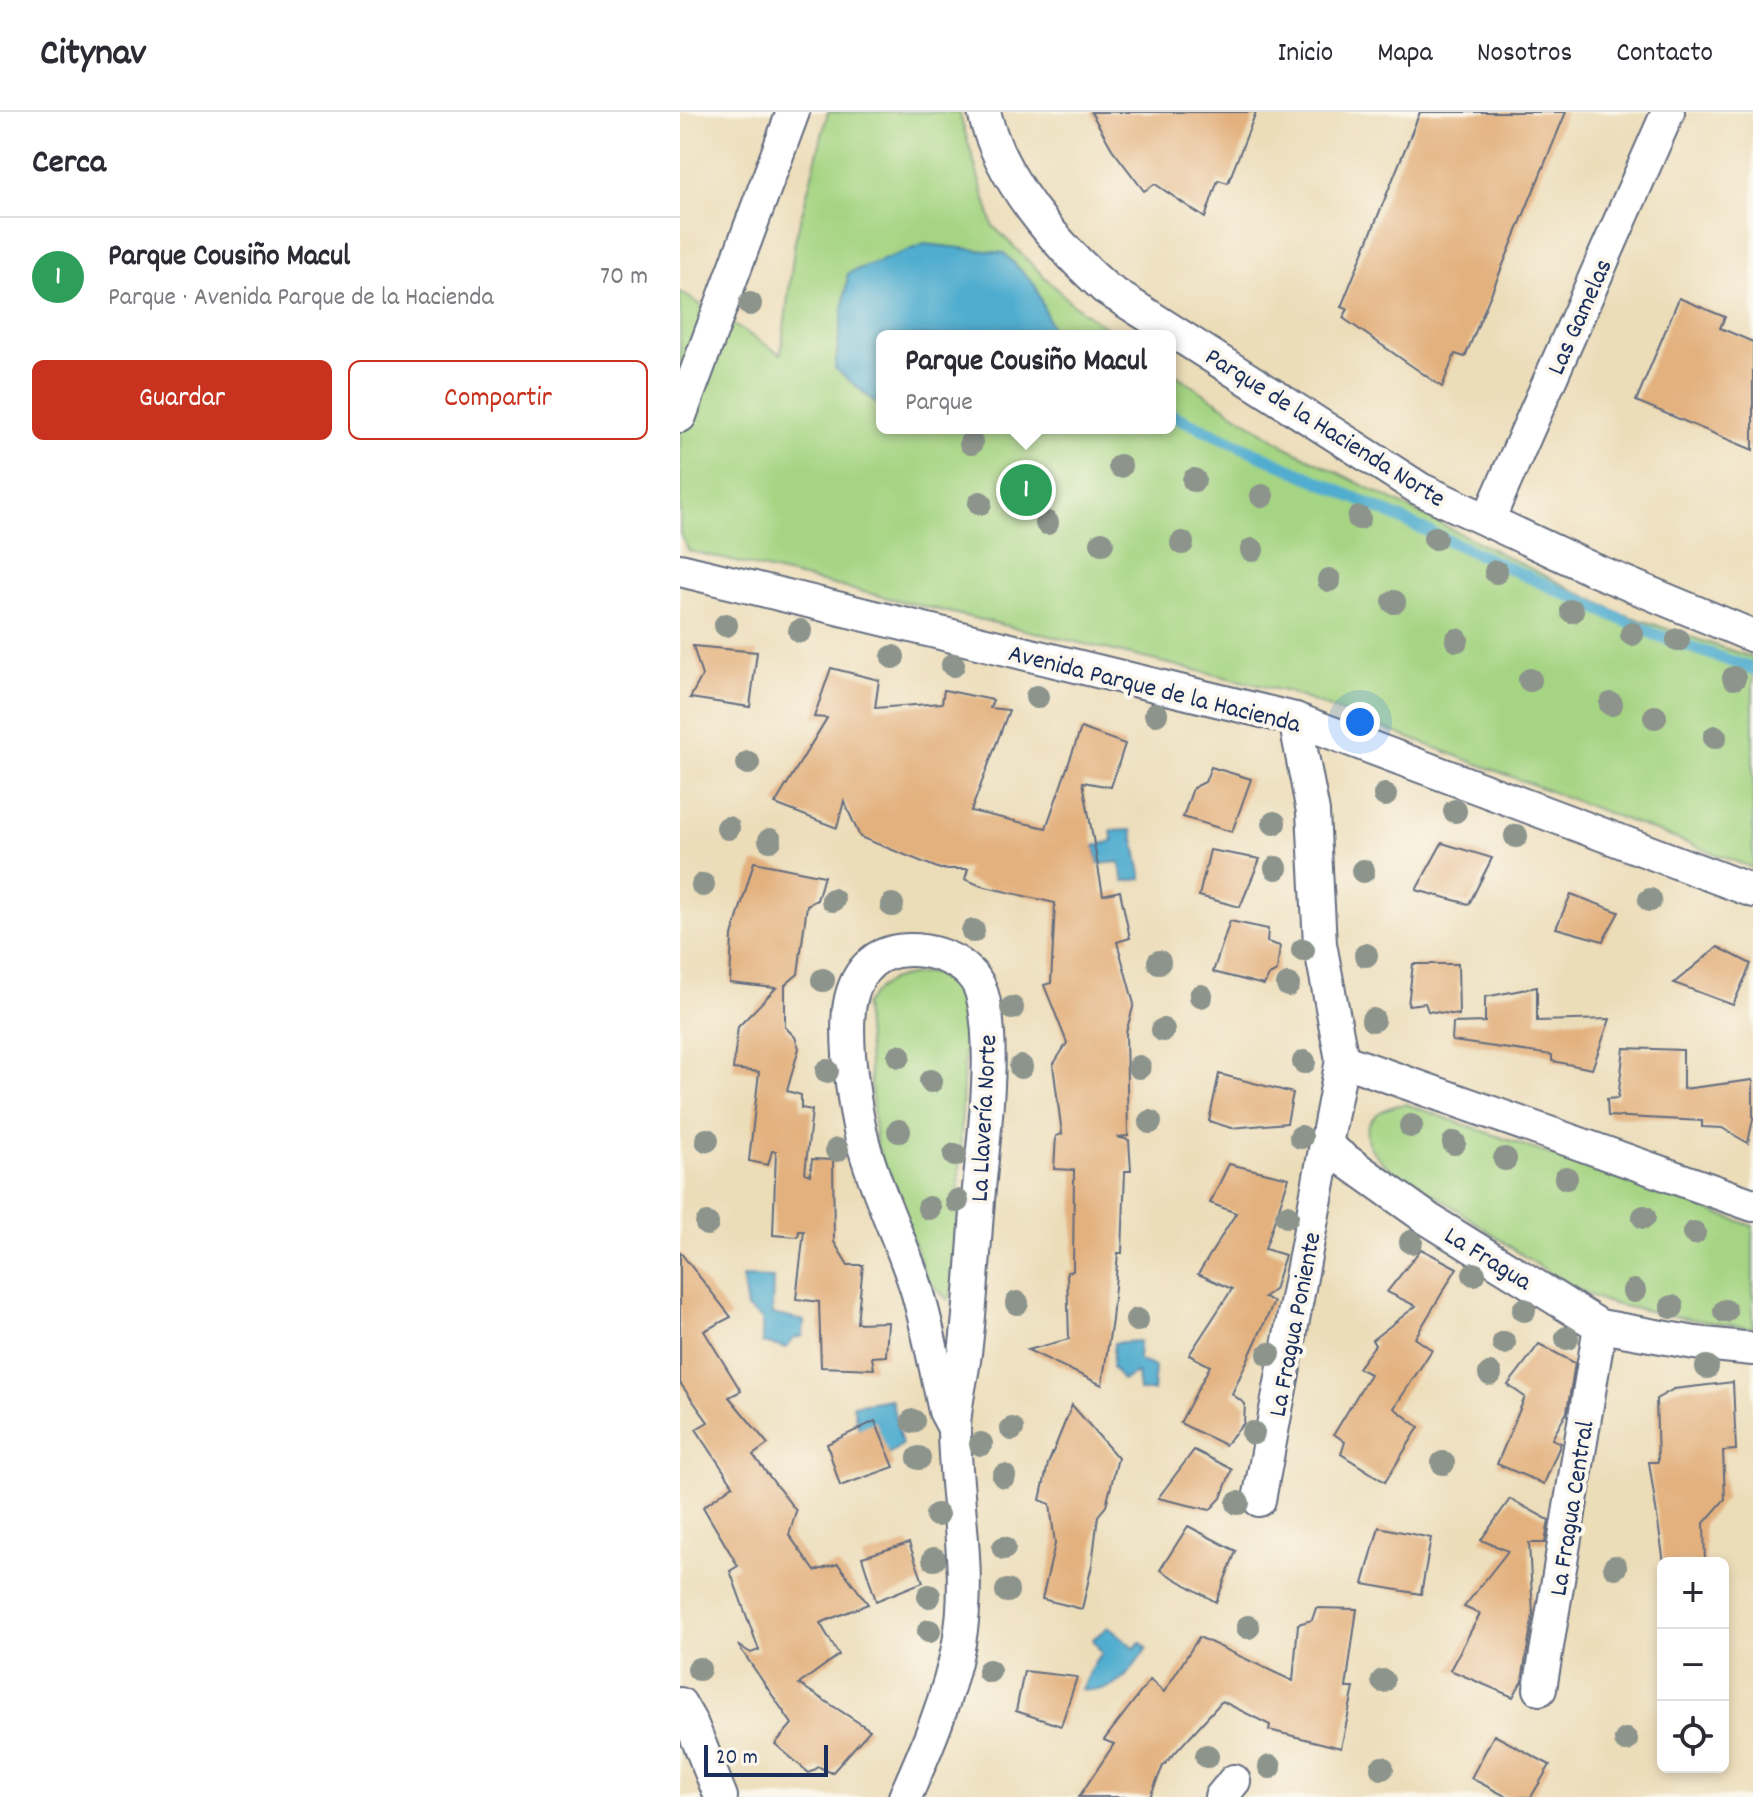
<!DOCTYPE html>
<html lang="es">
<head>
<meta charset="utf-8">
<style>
  :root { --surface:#fff; --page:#f7f7f7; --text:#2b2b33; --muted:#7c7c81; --line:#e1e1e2; --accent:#c8321e }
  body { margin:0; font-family:Dekko,sans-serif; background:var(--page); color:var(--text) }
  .controls { position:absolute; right:24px; bottom:24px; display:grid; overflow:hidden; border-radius:12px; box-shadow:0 4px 12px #0003 }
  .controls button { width:72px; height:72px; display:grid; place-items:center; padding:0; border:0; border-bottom:2px solid var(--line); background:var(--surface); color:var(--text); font:40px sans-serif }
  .scale { position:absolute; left:24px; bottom:20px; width:124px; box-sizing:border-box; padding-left:8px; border:4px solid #1b2f5e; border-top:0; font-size:22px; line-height:28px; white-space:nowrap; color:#1b2f5e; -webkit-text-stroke:6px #fbf7ec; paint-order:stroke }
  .you { position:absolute; left:680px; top:610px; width:28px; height:28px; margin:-20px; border:6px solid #fff; border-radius:50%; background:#1a73e8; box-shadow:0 0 0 12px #1a73e833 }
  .badge { display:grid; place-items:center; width:52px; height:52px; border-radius:50%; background:var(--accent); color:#fff; font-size:26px; font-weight:700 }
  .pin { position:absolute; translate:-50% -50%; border:4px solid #fff; box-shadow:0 2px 8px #0006 }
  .popup { position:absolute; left:196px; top:218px; width:300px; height:104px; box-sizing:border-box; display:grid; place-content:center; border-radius:12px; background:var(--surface); filter:drop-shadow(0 2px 6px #0005); font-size:26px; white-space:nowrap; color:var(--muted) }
  .popup b { font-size:30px; color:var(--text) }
  .popup::after { content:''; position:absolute; left:50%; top:100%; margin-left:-16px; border:16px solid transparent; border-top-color:var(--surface) }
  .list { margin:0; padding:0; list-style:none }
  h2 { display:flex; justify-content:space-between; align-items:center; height:104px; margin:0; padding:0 32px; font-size:34px }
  h2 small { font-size:26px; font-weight:400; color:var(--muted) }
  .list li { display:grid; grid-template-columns:52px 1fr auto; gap:24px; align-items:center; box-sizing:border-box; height:120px; padding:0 32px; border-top:2px solid var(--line) }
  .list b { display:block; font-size:30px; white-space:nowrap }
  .list p { margin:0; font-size:26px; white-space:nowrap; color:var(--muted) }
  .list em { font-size:26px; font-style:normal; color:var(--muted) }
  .actions { display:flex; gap:16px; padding:24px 32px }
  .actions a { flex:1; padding:18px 0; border:2px solid var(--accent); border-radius:12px; text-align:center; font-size:28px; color:var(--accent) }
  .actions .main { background:var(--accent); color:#fff }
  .icon { flex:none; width:44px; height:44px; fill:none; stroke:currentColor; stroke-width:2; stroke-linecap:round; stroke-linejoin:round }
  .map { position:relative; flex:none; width:1073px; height:1685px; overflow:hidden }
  header { display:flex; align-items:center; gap:48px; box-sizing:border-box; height:112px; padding:0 40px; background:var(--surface); border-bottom:2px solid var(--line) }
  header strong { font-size:38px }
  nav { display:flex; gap:44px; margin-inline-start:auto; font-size:28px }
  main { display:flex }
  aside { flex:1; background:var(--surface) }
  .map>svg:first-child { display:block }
  .green { fill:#a5d482; stroke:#608270; stroke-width:2 }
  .water { fill:#51adcf; stroke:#366e96; stroke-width:2 }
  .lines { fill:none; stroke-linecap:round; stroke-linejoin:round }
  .stream { stroke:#51adcf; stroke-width:12 }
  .building { fill:#e3b17e }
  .street-casing { stroke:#646c7e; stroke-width:36 }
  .street { stroke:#fff; stroke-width:32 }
  .tree { fill:#8c948c }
  .labels { text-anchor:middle; stroke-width:8; stroke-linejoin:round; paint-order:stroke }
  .street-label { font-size:26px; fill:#1b2f5e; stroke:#fbf7ec }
</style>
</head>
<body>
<header>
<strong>Citynav</strong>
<nav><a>Inicio</a><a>Mapa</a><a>Nosotros</a><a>Contacto</a></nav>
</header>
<main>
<aside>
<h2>Cerca<small></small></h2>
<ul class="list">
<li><span class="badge" style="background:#2e9e5b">1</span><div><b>Parque Cousiño Macul</b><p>Parque · Avenida Parque de la Hacienda</p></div><em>70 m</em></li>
</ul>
<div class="actions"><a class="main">Guardar</a><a>Compartir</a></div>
</aside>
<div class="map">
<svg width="1073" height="1685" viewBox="0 0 1073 1685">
  <rect width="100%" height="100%" fill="#fbf7ec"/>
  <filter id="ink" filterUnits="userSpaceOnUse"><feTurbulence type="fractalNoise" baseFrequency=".0125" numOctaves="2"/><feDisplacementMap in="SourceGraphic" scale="16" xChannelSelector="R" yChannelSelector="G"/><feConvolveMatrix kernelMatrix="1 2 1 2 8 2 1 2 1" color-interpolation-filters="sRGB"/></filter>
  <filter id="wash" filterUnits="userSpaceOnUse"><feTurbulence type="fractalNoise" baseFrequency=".006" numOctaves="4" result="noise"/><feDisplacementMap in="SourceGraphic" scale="32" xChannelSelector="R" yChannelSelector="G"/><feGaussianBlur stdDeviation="1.8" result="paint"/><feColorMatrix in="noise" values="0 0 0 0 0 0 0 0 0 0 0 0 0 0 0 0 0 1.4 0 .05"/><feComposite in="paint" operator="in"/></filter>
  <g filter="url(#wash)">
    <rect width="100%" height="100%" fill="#ecddb9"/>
    <g class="green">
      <polygon points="148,0 279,0 313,114 392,192 439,224 202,224 202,316 490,316 490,259 606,335 940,501 1073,546 1073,756 608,580 9,439 0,422 0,180 101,242 115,129"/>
      <path d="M252,861l23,8 11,28 -11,276 -7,15 -20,-19 -52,-137 -12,-139c22,-29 33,-29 68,-32z"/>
      <path d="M726,992l347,122v102c-39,-5 -76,-10 -114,-19 -12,-2 -25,-4 -36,-8 -56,-24 -109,-67 -160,-101 -23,-14 -54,-26 -70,-49 -19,-27 8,-45 33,-47z"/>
    </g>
    <g class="water">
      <polygon points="245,132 324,141 355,173 372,218 370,224 202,224 202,296 155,256 168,161"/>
      <polygon points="452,718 462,767 444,769 439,750 418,752 415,734 433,729 431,719"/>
      <polygon points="62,1165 93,1166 92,1202 124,1209 123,1224 113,1227 106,1236 82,1231 82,1207 67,1197"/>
      <polygon points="459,1229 458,1248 475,1255 473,1279 459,1279 457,1261 442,1268 432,1255 434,1231"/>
      <polygon points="211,1287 222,1333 208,1342 179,1318 173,1293"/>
      <path d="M428,1515l27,21 5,-6 7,6c-19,26 -29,47 -66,41l14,-28 7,-7 -9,-15z"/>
    </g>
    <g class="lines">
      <polyline class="stream" points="490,302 974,522 1073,557"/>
    </g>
    <g id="blocks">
      <g class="building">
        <polygon points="411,0 576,0 548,71 538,68 525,106 475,72 464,79 432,37"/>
        <polygon points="740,0 886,0 785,245 775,242 762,275 663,206 668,197 661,195"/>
        <polygon points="999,186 1045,205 1040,216 1073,230 1073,338 956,289"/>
        <polygon points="13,534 77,540 70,595 10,586 22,564"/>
        <polygon points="151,556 199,568 195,596 262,591 264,578 313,588 310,596 329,598 291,699 366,716 401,616 445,632 431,675 403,670 423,783 440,779 450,826 437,830 454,892 446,920 448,1024 437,1025 449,1028 451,1059 445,1059 442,1141 438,1141 432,1208 422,1273 348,1238 389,1227 387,1160 393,1159 394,1058 374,1057 376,1024 382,1022 373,953 387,931 364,873 371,871 375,791 301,774 285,767 288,757 260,757 180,725 164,689 157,716 95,692 147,606 134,605"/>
        <polygon points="531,655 571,667 552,720 503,705 513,676 525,670"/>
        <polygon points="762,731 812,746 789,792 736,778"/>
        <polygon points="530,738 580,747 560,795 519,784"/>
        <polygon points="74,750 144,764 137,788 127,793 118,862 105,873 105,915 115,925 119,936 107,979 121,983 121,996 132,998 125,1061 130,1063 132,1047 153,1048 154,1130 168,1153 183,1153 177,1211 208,1210 206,1244 192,1245 194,1257 141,1255 139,1190 116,1187 124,1119 119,1119 118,1125 93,1123 96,1039 92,1039 88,1053 69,1049 79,960 53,957 58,915 96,876 50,871 52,824"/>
        <polygon points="891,782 939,800 923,829 876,816"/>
        <polygon points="550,809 588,817 587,830 600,834 597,859 589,863 584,873 533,860"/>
        <polygon points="1038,835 1071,852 1053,893 994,871"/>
        <polygon points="733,852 778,852 779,903 748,899 745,891 728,893"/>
        <polygon points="857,875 857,909 930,907 912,957 872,949 872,943 772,929 773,911 805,910 805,885"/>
        <polygon points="944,936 1003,938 1003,977 1073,968 1073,1007 1068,1031 1042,1016 1022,1015 1022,1009 928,1004 927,987 938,986"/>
        <polygon points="539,962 613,981 607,1011 551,1016 529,1009"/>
        <polygon points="549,1052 609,1066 585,1137 605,1143 594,1178 584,1185 594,1190 552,1282 565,1292 564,1311 545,1333 500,1311 530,1254 509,1243 552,1177 518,1162 556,1101 530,1091"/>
        <polygon points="741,1137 777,1156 735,1226 752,1238 714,1296 739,1315 705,1370 661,1342 665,1330 654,1322 690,1262 678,1256 695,1233 692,1228 736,1194 707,1180"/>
        <polygon points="0,1140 51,1205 24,1219 61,1279 49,1285 88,1332 73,1343 116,1399 109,1423 135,1459 158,1452 188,1492 140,1511 159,1543 119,1572 190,1618 152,1661 139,1655 129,1661 95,1632 112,1612 58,1533 71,1541 79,1538 50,1459 58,1454 23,1395 53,1373 16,1317 28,1310 0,1271"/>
        <polygon points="859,1232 895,1251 887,1300 872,1327 881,1331 864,1372 817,1352 845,1285 828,1273"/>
        <polygon points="1053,1270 1056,1338 1043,1339 1045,1387 1024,1411 1025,1451 984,1451 969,1350 978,1350 976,1287 994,1277"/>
        <polygon points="392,1293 438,1346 426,1394 418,1404 412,1453 402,1497 362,1487 375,1432 370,1392 360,1388 368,1352"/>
        <polygon points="195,1309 214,1355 160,1374 147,1332"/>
        <polygon points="514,1338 552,1357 541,1386 530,1398 478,1386"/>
        <polygon points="830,1387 869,1408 865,1431 849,1431 853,1502 842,1569 833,1585 770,1558 800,1502 784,1495 828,1439 801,1428"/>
        <polygon points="508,1414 556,1439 536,1490 480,1458"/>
        <polygon points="699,1415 751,1426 741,1482 683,1472"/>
        <polygon points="229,1431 243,1470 196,1489 182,1445"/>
        <polygon points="636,1496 677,1497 666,1576 674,1576 661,1636 589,1618 590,1613 542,1589 483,1654 470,1685 399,1685 434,1632 424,1628 470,1568 484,1580 519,1525 613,1569 618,1512 632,1508"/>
        <polygon points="344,1559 397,1565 381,1614 336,1599"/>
        <polygon points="814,1623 870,1653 851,1685 827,1685 791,1666"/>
      </g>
    </g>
  </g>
  <g filter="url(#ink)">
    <use href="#blocks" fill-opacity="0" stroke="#646c7e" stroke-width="2"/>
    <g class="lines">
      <defs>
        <g id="street">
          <path d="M304,0c16,68 71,131 121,176l315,201 172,80 161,67"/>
          <polyline points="0,304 113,0"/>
          <polyline points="808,408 988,0"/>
          <polyline points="0,458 615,607 1073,779"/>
          <polyline points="662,948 1073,1093"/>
          <polyline points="647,1035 748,1107 920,1214 1015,1231 1073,1237"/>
          <polyline points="579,1388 662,948 640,832 633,700 615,607"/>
          <polyline points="860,1577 920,1214"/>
          <polyline points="0,1592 12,1613 41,1685"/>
          <path d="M225,1685c22,-49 44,-101 54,-154 13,-72 -4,-141 -5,-213 0,-25 8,-52 11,-77 7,-55 9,-109 14,-164 5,-53 18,-148 2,-198 -6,-18 -23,-30 -41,-36 -21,-7 -50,-8 -68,7 -27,23 -25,62 -23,93 3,33 7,66 17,98 14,46 35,88 50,134 12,40 20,83 29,124l9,17"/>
          <polyline points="541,1685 554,1669"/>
        </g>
      </defs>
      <use href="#street" class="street-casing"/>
      <use href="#street" class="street"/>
    </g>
    <g class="tree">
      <circle cx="70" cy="192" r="12"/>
      <circle cx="291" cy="331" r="12"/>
      <circle cx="440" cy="354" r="12"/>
      <circle cx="514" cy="368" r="12"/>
      <circle cx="582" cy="384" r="12"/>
      <circle cx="300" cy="391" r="12"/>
      <circle cx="679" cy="406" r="12"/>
      <circle cx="367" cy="411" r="12"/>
      <circle cx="755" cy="426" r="12"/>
      <circle cx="422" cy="431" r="12"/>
      <circle cx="502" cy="431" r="12"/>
      <circle cx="572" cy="438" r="12"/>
      <circle cx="816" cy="460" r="12"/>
      <circle cx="649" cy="468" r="12"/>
      <circle cx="714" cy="490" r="12"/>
      <circle cx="892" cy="499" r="12"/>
      <circle cx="46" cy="513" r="12"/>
      <circle cx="120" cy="519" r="12"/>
      <circle cx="952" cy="522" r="12"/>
      <circle cx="777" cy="528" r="12"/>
      <circle cx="998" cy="528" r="12"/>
      <circle cx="213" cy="545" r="12"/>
      <circle cx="273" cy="553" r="12"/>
      <circle cx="1054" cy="566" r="12"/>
      <circle cx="850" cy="568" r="12"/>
      <circle cx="357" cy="585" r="12"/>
      <circle cx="931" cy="592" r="12"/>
      <circle cx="476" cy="602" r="12"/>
      <circle cx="975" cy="605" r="12"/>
      <circle cx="1035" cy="625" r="12"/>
      <circle cx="68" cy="651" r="12"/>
      <circle cx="705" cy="683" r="12"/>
      <circle cx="775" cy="699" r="12"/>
      <circle cx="594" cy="711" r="12"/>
      <circle cx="48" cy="716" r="12"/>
      <circle cx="836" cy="724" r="12"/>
      <circle cx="90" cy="728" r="12"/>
      <circle cx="596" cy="756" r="12"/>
      <circle cx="683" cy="759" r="12"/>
      <circle cx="23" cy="773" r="12"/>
      <circle cx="153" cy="788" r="12"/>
      <circle cx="970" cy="788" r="12"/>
      <circle cx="212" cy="793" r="12"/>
      <circle cx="293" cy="819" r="12"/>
      <circle cx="623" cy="838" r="12"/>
      <circle cx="686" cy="843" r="12"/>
      <circle cx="479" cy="850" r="12"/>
      <circle cx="143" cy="868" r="12"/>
      <circle cx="608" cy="873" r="12"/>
      <circle cx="521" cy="884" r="12"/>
      <circle cx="332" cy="896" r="12"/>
      <circle cx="693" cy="908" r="12"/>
      <circle cx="483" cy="918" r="12"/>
      <circle cx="219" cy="944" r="12"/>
      <circle cx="624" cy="950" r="12"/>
      <circle cx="341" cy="955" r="12"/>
      <circle cx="459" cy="955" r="12"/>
      <circle cx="147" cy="959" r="12"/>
      <circle cx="251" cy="969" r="12"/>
      <circle cx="470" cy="1010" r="12"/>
      <circle cx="731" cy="1014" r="12"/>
      <circle cx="219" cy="1019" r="12"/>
      <circle cx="621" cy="1025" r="12"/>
      <circle cx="27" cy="1028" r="12"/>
      <circle cx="774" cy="1031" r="12"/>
      <circle cx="157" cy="1038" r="12"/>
      <circle cx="275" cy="1043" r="12"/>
      <circle cx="825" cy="1047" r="12"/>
      <circle cx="886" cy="1066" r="12"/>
      <circle cx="277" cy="1089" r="12"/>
      <circle cx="249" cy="1096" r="12"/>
      <circle cx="607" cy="1104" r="12"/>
      <circle cx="964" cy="1105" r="12"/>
      <circle cx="27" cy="1112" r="12"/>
      <circle cx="1014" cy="1121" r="12"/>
      <circle cx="731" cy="1130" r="12"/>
      <circle cx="794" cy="1162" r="12"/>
      <circle cx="954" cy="1179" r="12"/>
      <circle cx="337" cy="1191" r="12"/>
      <circle cx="992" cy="1195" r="12"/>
      <circle cx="844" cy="1198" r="12"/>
      <circle cx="1045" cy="1199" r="12"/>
      <circle cx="457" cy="1208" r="12"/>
      <circle cx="887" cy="1226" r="12"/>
      <circle cx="824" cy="1231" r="12"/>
      <circle cx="589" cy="1242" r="12"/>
      <circle cx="1027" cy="1255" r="12"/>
      <circle cx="810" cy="1262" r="12"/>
      <circle cx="233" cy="1309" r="12"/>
      <circle cx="332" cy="1317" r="12"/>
      <circle cx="573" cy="1321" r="12"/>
      <circle cx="301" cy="1332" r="12"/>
      <circle cx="239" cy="1346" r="12"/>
      <circle cx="763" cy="1351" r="12"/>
      <circle cx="324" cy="1364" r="12"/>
      <circle cx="558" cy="1391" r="12"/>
      <circle cx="257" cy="1403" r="12"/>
      <circle cx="324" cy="1436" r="12"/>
      <circle cx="254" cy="1447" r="12"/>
      <circle cx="935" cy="1455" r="12"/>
      <circle cx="327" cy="1479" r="12"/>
      <circle cx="249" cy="1484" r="12"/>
      <circle cx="568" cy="1515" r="12"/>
      <circle cx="249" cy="1519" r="12"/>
      <circle cx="19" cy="1557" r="12"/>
      <circle cx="309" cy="1559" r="12"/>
      <circle cx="703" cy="1569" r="12"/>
      <circle cx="946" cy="1628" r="12"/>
      <circle cx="527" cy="1644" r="12"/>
      <circle cx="590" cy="1655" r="12"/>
      <circle cx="702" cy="1656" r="12"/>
    </g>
  </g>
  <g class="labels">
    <g class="street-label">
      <text transform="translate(898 204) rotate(-66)" y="9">Las Gamelas</text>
      <text transform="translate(646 314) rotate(32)" y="9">Parque de la Hacienda Norte</text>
      <text transform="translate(475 575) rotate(14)" y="9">Avenida Parque de la Hacienda</text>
      <text transform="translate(302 1006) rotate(-87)" y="9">La Llavería Norte</text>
      <text transform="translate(809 1145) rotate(32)" y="9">La Fragua</text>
      <text transform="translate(613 1212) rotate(-79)" y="9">La Fragua Poniente</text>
      <text transform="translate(890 1396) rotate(-81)" y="9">La Fragua Central</text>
    </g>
  </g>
</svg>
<div class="controls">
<button>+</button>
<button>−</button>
<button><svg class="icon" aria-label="locate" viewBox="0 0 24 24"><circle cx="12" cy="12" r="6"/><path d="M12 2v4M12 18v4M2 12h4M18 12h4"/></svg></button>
</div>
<div class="scale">20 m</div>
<div class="you"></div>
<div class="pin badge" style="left:346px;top:378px;background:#2e9e5b">1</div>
<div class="popup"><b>Parque Cousiño Macul</b>Parque</div>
</div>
</main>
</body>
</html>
